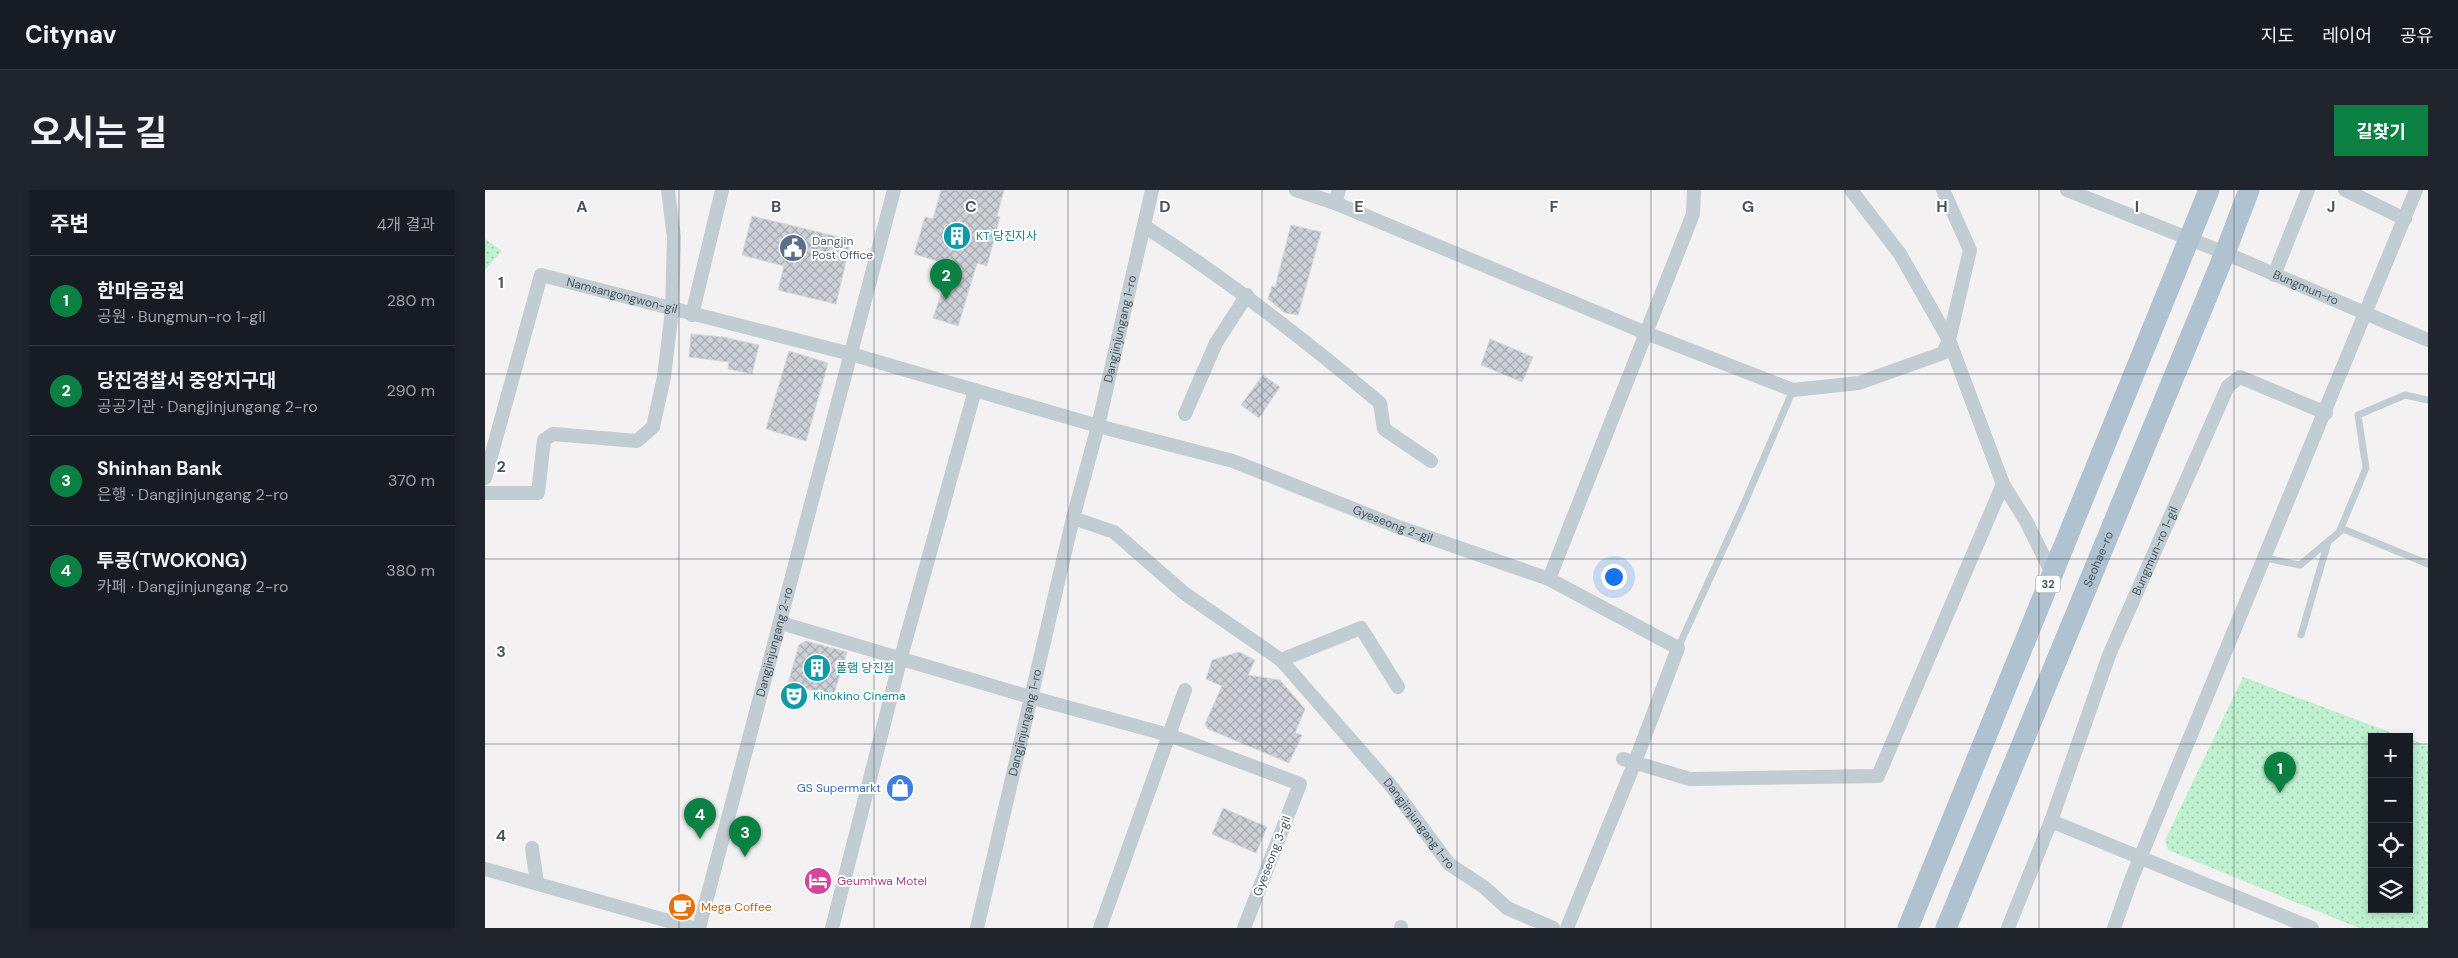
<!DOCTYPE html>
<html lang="ko">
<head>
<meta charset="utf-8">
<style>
  :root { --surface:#171b24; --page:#20242c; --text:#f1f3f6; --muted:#9ea1a6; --line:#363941; --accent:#0b8043 }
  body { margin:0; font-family:"DM Sans","Noto Sans KR",sans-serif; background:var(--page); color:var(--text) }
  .controls { position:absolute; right:15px; bottom:15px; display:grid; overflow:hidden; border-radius:0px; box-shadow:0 2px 8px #0003 }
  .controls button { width:45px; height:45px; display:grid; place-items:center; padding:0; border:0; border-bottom:1px solid var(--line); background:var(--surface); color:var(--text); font:25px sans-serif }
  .you { position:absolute; left:1128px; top:386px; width:18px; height:18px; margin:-12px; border:4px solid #fff; border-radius:50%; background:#1a73e8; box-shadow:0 0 0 8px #1a73e833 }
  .badge { display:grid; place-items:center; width:32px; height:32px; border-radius:50%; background:var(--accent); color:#fff; font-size:16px; font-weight:700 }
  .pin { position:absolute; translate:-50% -41px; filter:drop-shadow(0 1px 2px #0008) }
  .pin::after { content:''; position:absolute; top:26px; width:18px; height:15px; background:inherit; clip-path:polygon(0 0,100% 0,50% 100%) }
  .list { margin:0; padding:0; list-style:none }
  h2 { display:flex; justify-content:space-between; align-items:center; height:65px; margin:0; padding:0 20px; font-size:21px }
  h2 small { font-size:16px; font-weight:400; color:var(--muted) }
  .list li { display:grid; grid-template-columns:32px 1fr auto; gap:15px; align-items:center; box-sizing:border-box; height:90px; padding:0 20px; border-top:1px solid var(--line) }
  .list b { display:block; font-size:19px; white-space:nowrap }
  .list p { margin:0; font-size:16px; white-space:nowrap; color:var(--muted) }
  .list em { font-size:16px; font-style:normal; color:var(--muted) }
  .icon { flex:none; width:28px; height:28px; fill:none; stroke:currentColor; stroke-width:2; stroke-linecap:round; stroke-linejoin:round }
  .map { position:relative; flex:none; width:1943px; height:738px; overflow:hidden; border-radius:0px }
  header { display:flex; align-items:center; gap:30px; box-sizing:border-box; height:70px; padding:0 25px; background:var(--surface); border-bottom:1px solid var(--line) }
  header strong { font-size:24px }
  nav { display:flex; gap:28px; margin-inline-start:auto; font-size:18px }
  .intro { display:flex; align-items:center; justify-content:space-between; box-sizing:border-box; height:120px; padding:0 30px }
  h1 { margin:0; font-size:35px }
  .button { padding:12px 22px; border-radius:0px; background:var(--accent); color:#fff; font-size:18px; font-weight:700 }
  main { display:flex; gap:30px; padding:0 30px }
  aside { flex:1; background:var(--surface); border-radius:0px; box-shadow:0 2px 8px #0003 }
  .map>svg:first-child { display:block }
  .park { fill:url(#park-dots) }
  .building { fill:url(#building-cross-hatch); stroke:#d5d7dd }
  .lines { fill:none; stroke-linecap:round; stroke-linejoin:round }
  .service { stroke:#c1ccd3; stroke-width:7 }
  .minor { stroke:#c1ccd3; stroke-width:14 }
  .primary { stroke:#b0c2d0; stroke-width:21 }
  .grid { fill:none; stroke:#48555f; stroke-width:1; stroke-opacity:0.55 }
  .labels { text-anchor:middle; stroke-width:4; stroke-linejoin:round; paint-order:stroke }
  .shield { fill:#fff; stroke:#7f888f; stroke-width:1 }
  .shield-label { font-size:11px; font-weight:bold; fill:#48555f }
  .culture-label { font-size:12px; fill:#0d838f; stroke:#fff; text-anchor:start }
  .service-label { font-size:12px; fill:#4e5e75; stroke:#fff; text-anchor:start }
  .street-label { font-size:12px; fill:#48555f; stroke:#fff }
  .shop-label { font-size:12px; fill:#366cbe; stroke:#fff; text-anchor:end }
  .hotel-label { font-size:12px; fill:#b23c85; stroke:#fff; text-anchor:start }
  .food-label { font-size:12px; fill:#c56008; stroke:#fff; text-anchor:start }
  .grid-label { font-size:16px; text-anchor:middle; font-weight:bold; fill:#48555f; stroke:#fff; stroke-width:4; stroke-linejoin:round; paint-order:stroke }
</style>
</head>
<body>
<header>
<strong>Citynav</strong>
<nav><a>지도</a><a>레이어</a><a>공유</a></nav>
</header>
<div class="intro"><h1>오시는 길</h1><a class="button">길찾기</a></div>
<main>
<aside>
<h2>주변<small>4개 결과</small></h2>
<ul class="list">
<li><span class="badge">1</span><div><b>한마음공원</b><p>공원 · Bungmun-ro 1-gil</p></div><em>280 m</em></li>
<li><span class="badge">2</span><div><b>당진경찰서 중앙지구대</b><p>공공기관 · Dangjinjungang 2-ro</p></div><em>290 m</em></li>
<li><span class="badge">3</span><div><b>Shinhan Bank</b><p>은행 · Dangjinjungang 2-ro</p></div><em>370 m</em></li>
<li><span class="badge">4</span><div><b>투콩(TWOKONG)</b><p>카페 · Dangjinjungang 2-ro</p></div><em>380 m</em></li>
</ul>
</aside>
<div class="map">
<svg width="1943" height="738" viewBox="0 0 1943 738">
  <defs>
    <pattern id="park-dots" width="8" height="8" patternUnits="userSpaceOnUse" patternTransform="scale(1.25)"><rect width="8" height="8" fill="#bff1d0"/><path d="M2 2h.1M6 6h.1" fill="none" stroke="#9dc6ac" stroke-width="1.8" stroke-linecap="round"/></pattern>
    <pattern id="building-cross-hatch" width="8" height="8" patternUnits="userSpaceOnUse" patternTransform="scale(1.25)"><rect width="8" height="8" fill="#cdd0d6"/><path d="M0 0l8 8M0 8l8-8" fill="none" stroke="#a8acb1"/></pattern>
  </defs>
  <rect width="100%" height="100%" fill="#f3f1f1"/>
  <g class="park">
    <polygon points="0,49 17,61 0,80"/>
    <polygon points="1758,487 1918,547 1887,547 1887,719 1924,719 1924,549 1943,556 1943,738 1874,738 1683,660 1680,650"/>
  </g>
  <g class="building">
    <polygon points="456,0 519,0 512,26 515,27 502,76 492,73 473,136 448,128 466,75 429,64 440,27 448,29"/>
    <polygon points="267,26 366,50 351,114 293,100 299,76 257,65"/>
    <polygon points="806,35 836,42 813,125 800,123 783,109 787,96 790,97"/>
    <polygon points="206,144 238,147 274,155 267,184 243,179 244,172 204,167"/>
    <polygon points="1005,149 1048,167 1037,192 996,175"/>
    <polygon points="304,161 343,173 321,251 281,239"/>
    <polygon points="778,185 795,197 774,228 756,215"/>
    <polygon points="321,451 362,462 348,507 303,493 314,455"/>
    <polygon points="754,462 770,470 763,485 795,490 820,519 810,543 817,545 804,573 723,539 720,534 737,496 721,489 727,470"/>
    <polygon points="738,618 782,637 771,663 727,644"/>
  </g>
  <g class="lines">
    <g class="service">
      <polyline points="1855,340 1881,278 1873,225 1920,205 1943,210"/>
      <polyline points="1780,368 1815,375 1858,339 1943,374"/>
      <polyline points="1816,445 1843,352"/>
      <polyline points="1193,458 1259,314 1308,200"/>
    </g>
    <g class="minor">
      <polyline points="811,0 850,13 1161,143 1308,200 1374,193 1458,163 1464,150 1485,60 1458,0"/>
      <polyline points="1366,0 1415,64 1464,150 1518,294 1541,331 1567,383"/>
      <path id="s1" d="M1582,0l158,63 203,87"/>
      <polyline points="1860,0 1920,29"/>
      <polyline points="850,13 854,0"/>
      <path d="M659,36c84,54 160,113 236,177l4,26 47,32"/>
      <polyline points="1789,85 1823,0"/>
      <polyline points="207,125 237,0"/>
      <polyline points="700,224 731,153 762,105"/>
      <path id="s2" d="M0,288l56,-203 310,79 247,72 135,35 163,65 153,53 129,69 -43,114 -68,166"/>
      <polyline points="0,303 53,303 59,250 68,244 152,251 168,237 179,187 187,120 189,47 183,0"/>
      <polyline points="588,328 629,342 699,403 796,470 876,438 913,497"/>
      <polyline points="1064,389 1208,24 1209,0"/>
      <polyline points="296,433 545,507 684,545 815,594 759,738"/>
      <path id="s3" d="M796,470l111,127 57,77 35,23 23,21 46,20"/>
      <polyline points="1138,569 1205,589 1393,586 1518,294"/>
      <polyline points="1566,631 1827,738"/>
      <polyline points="47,658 52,693"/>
      <polyline points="0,679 208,738"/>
      <path id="s4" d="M214,738l195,-738"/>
      <polyline points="347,738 416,467 490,200"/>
      <path id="s5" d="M492,738l96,-410 25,-92 54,-236"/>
      <polyline points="615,738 700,500"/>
      <polyline points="916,738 916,737"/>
      <path id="s6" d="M1523,738l43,-107 58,-166 119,-269 12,-9 86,36"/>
      <polyline points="1629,738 1646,690 1931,0"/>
    </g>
    <g class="primary">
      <polyline points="1423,738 1724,0"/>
      <path id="s7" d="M1461,738l279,-675 24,-63"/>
    </g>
  </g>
  <path class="grid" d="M194,0v738M389,0v738M583,0v738M777,0v738M972,0v738M1166,0v738M1360,0v738M1554,0v738M1749,0v738M0,184h1943M0,369h1943M0,554h1887M1924,554h19"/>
  <defs>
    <symbol id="building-disc" viewBox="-11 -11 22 22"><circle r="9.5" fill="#0f9aa8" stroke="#fff"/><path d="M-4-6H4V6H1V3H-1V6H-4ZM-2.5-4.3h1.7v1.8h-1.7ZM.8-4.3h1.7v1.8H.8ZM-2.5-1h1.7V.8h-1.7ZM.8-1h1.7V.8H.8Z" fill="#fff"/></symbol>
    <symbol id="civic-disc" viewBox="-11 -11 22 22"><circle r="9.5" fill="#5c6f8a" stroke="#fff"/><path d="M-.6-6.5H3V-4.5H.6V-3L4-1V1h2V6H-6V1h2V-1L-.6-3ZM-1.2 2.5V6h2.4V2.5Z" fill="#fff"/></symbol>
    <symbol id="theatre-disc" viewBox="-11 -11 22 22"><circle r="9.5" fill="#0f9aa8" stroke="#fff"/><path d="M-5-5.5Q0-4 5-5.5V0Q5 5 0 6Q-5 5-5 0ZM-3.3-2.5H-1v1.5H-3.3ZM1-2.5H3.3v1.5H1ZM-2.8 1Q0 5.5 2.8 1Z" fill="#fff"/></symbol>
    <symbol id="shop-disc" viewBox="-11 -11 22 22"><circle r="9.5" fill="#3f7fe0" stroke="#fff"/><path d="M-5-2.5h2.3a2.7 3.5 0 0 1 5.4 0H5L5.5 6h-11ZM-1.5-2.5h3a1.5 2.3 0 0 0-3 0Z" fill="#fff"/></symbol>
    <symbol id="hotel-disc" viewBox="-11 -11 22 22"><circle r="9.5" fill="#d1479c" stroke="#fff"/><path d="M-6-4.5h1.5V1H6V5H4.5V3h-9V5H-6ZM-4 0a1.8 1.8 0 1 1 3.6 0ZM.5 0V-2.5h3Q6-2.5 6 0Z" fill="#fff"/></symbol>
    <symbol id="cafe-disc" viewBox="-11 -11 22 22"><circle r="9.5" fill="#e8710a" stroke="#fff"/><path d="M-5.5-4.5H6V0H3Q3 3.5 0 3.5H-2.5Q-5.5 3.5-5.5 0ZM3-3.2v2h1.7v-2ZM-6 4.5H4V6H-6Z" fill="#fff"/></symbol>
  </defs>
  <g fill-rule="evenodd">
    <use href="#building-disc" x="456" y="30" width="32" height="32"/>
    <use href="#civic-disc" x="292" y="42" width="32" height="32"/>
    <use href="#building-disc" x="316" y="462" width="32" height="32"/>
    <use href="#theatre-disc" x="293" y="490" width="32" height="32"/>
    <use href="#shop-disc" x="399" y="582" width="32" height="32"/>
    <use href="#hotel-disc" x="317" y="675" width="32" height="32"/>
    <use href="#cafe-disc" x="181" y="701" width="32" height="32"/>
  </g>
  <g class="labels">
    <rect class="shield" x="1550.5" y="385.5" width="25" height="17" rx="4"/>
    <g class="shield-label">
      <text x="1563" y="398">32</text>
    </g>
    <g class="culture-label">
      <text x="491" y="50">KT 당진지사</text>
      <text x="351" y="482">폴햄 당진점</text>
      <text x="328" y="510">Kinokino Cinema</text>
    </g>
    <g class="service-label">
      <text x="327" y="55">Dangjin<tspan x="327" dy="14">Post Office</tspan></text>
    </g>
    <g class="street-label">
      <text dy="4" stroke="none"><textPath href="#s1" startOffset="258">Bungmun-ro</textPath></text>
      <text dy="4" stroke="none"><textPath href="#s2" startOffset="294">Namsangongwon-gil</textPath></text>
      <text dy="4" stroke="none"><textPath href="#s5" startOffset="616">Dangjinjungang 1-ro</textPath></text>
      <text dy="4" stroke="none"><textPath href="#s2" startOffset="1099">Gyeseong 2-gil</textPath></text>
      <text dy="4" stroke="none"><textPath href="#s6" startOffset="405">Bungmun-ro 1-gil</textPath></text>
      <text dy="4" stroke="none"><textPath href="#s7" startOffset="399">Seohae-ro</textPath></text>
      <text dy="4" stroke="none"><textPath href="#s4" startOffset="296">Dangjinjungang 2-ro</textPath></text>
      <text dy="4" stroke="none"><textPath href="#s5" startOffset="211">Dangjinjungang 1-ro</textPath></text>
      <text dy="4" stroke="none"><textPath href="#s3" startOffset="214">Dangjinjungang 1-ro</textPath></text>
      <text transform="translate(787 666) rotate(-69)" y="4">Gyeseong 3-gil</text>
    </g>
    <g class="shop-label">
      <text x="396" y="602">GS Supermarkt</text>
    </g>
    <g class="hotel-label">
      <text x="352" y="695">Geumhwa Motel</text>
    </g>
    <g class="food-label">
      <text x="216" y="721">Mega Coffee</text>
    </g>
  </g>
  <g class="grid-label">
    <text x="97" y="22">A</text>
    <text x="291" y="22">B</text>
    <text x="486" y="22">C</text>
    <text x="680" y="22">D</text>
    <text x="874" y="22">E</text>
    <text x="1069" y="22">F</text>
    <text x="1263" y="22">G</text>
    <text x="1457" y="22">H</text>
    <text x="1652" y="22">I</text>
    <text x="1846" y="22">J</text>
    <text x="16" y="98">1</text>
    <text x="16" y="282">2</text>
    <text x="16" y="467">3</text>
    <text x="16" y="651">4</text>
  </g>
</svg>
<div class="controls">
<button>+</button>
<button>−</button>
<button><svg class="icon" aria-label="locate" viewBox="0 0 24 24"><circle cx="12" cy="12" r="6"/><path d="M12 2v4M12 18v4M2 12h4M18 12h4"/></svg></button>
<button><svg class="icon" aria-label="layers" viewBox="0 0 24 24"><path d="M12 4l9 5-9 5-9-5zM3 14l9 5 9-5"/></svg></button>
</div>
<div class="you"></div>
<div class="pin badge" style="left:1795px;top:603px">1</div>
<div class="pin badge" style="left:461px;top:110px">2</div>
<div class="pin badge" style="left:260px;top:667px">3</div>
<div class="pin badge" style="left:215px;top:649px">4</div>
</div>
</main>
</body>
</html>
